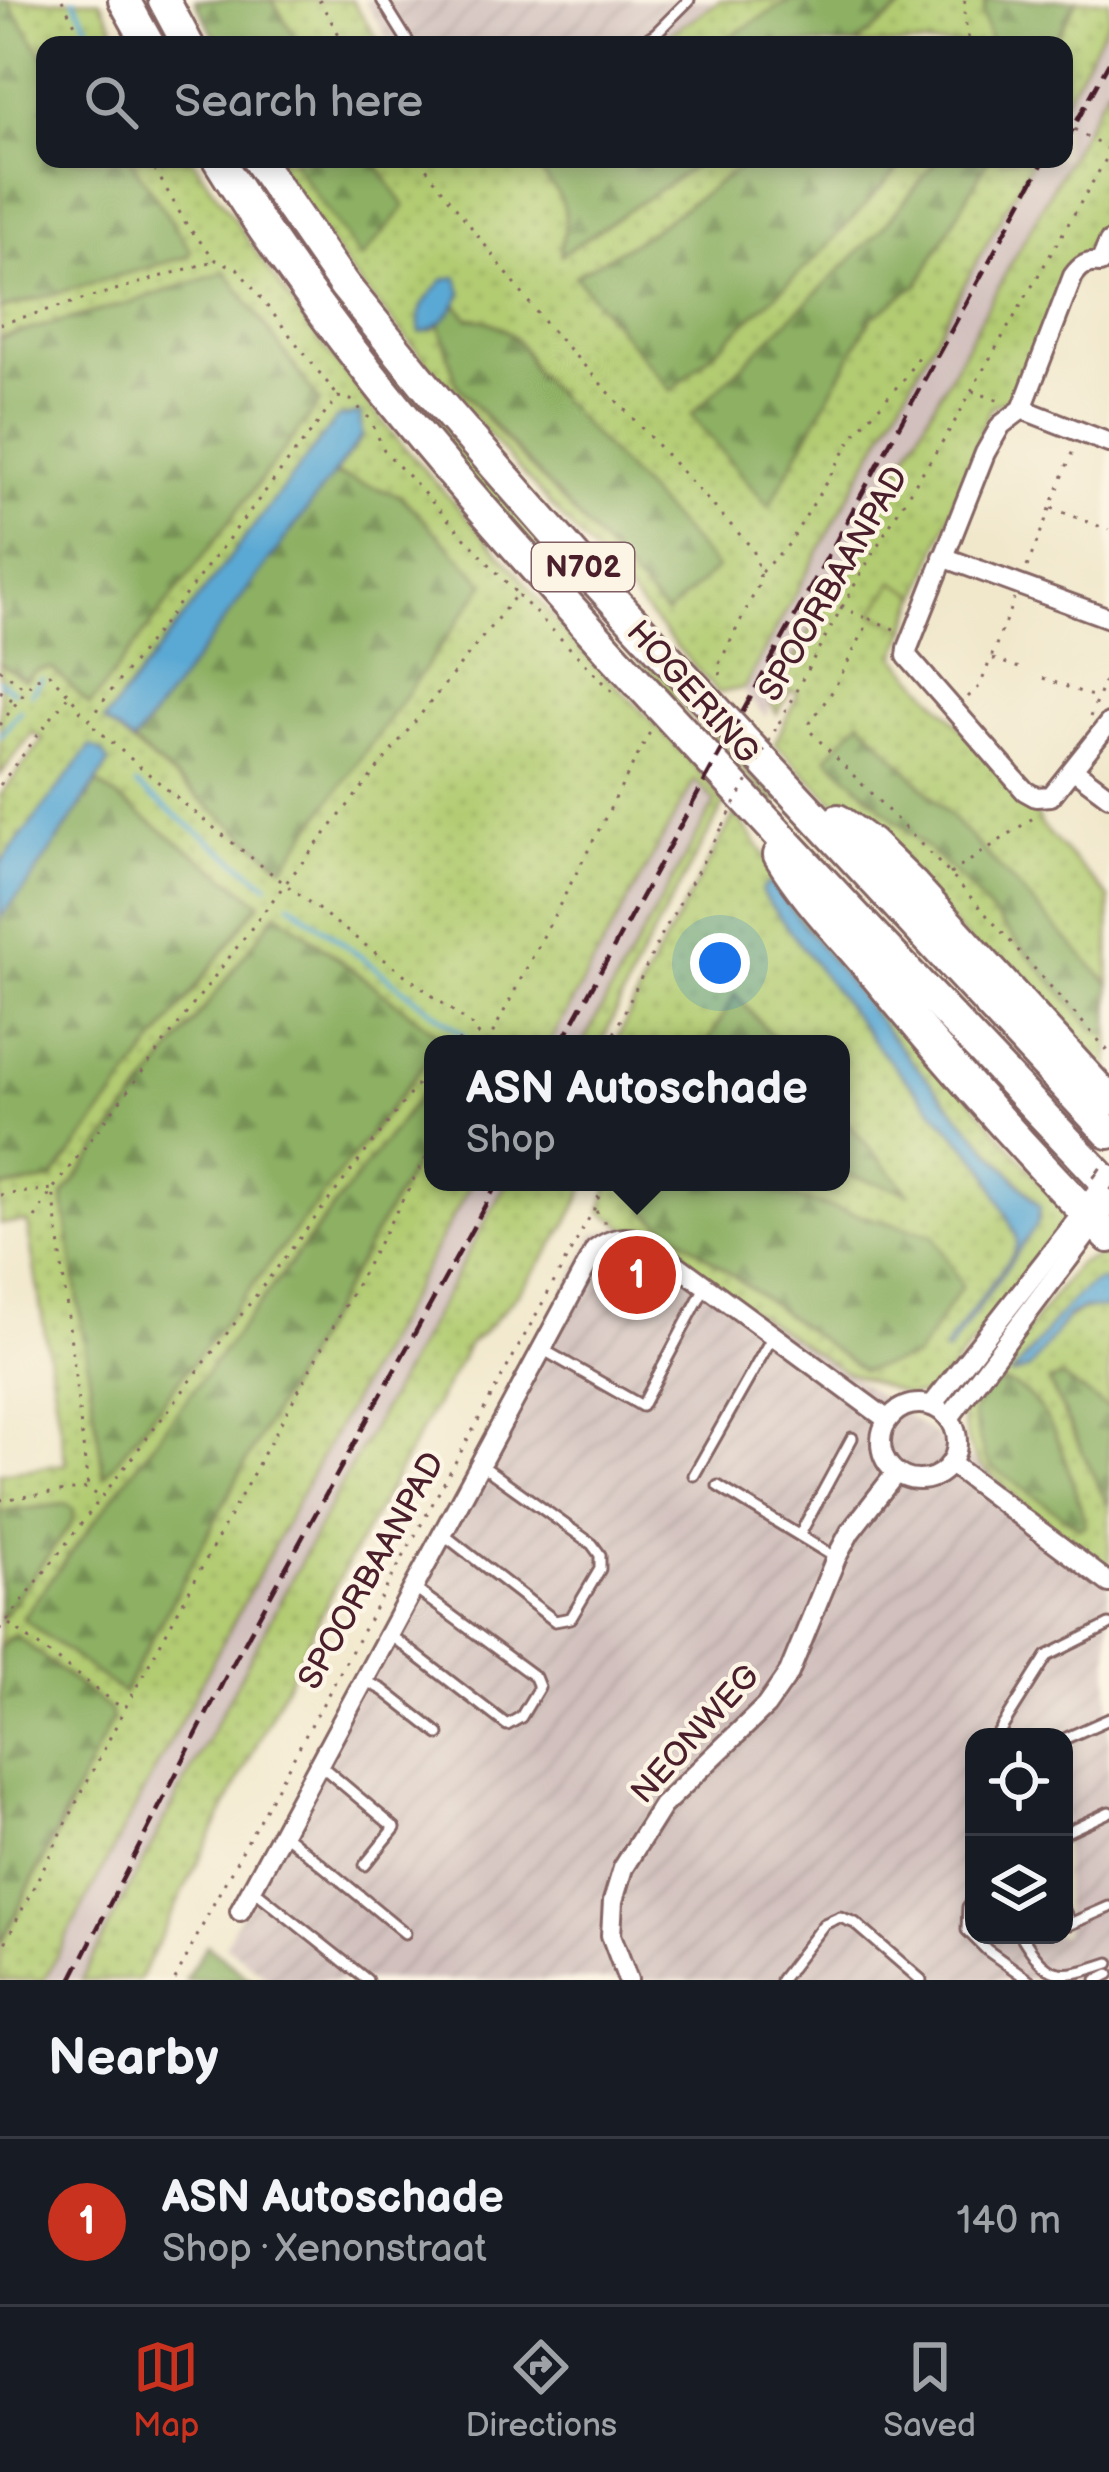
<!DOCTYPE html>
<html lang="en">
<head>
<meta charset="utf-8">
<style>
  :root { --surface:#171b24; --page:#242831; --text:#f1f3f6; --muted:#9ea1a6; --line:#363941; --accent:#c8321e }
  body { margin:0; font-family:"Balsamiq Sans",sans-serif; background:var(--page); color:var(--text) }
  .controls { position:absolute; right:36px; bottom:36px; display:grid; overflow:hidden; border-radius:24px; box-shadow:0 6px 18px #0003 }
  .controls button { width:108px; height:108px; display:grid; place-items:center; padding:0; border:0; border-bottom:3px solid var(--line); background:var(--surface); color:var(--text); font:60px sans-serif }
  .you { position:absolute; left:720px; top:963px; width:42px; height:42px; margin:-30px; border:9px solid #fff; border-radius:50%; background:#1a73e8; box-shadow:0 0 0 18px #1a73e833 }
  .badge { display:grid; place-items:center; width:78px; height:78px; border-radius:50%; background:var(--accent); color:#fff; font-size:39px; font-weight:700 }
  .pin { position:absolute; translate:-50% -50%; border:6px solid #fff; box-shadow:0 3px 12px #0006 }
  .popup { position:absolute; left:424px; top:1035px; width:426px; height:156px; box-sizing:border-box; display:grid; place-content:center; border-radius:24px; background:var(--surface); filter:drop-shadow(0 3px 9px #0005); font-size:39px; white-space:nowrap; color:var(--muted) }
  .popup b { font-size:45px; color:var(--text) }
  .popup::after { content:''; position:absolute; left:50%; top:100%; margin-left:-24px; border:24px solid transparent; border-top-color:var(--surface) }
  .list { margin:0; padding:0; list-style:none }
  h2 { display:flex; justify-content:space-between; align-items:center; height:156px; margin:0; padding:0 48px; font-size:51px }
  h2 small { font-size:39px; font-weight:400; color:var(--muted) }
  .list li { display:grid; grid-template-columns:78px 1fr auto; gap:36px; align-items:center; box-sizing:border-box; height:168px; padding:0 48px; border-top:3px solid var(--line) }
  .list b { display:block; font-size:45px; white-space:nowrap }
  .list p { margin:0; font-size:39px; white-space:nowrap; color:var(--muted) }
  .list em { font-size:39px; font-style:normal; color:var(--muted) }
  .icon { flex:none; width:66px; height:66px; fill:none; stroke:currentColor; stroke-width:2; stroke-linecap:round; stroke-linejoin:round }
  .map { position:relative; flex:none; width:1109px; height:1980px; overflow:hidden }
  .search { position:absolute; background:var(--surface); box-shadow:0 6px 18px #0003; left:36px; right:36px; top:36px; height:132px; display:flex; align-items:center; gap:30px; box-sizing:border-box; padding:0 42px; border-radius:24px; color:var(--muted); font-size:45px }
  .sheet { height:324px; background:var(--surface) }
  nav { display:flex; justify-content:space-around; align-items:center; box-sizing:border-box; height:168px; border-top:3px solid var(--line); background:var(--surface); font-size:33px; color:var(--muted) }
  nav a { display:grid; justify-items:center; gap:6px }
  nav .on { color:var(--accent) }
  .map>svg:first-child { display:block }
  .industrial { fill:url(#industrial-furrows); fill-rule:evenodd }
  .railway { fill:#d1c0bd }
  .grass { fill:url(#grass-dots); stroke:#7e764e; stroke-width:3; fill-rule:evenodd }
  .forest { fill:url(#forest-firs); stroke:#6c6848; stroke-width:3 }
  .park { fill:#b2cc72; stroke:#7e764e; stroke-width:3 }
  .water { fill:#5aa9d4; stroke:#526480; stroke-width:3 }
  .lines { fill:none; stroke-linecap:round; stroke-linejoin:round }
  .stream { stroke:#5aa9d4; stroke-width:4.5 }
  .service-casing { stroke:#846563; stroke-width:15 }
  .minor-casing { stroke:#846563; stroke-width:24 }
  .trunk-casing { stroke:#846563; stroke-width:36 }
  .path { stroke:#846563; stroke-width:3; stroke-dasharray:3 9; stroke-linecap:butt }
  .service { stroke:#fff; stroke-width:9 }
  .minor { stroke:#fff; stroke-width:18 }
  .trunk { stroke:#fff; stroke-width:30 }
  .rail { stroke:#4a1f2b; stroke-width:4.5; stroke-dasharray:18 9; stroke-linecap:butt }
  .minor-bridge-casing { stroke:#846563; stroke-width:24; stroke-linecap:butt }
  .path-bridge { stroke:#846563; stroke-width:3; stroke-dasharray:3 9; stroke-linecap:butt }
  .minor-bridge { stroke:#fff; stroke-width:18 }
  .labels { text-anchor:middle; stroke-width:9; stroke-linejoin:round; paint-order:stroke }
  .shield { fill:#fcf5e5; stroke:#7f5f63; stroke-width:3 }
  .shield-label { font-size:30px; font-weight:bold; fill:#4a1f2b }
  .street-label { font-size:33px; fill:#4a1f2b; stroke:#fcf5e5 }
</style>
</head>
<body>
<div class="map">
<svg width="1109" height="1980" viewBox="0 0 1109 1980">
  <defs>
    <pattern id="industrial-furrows" width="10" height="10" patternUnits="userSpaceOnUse" patternTransform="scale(3)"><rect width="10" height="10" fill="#d1c0bd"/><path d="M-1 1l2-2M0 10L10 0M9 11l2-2" fill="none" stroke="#b5a5a3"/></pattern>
    <pattern id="grass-dots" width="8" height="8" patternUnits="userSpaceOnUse" patternTransform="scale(3)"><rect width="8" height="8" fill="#b2cc72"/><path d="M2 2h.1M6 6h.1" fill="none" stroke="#9baf63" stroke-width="1.8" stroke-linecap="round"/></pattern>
    <pattern id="forest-firs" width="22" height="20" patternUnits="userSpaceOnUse" patternTransform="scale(3)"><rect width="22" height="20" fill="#8db064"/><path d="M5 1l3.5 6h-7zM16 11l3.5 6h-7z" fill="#758f53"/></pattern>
  </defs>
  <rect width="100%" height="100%" fill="#fcf5e5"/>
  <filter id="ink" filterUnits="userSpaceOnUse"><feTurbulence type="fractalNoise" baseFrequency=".00833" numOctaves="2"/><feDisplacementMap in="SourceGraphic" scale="24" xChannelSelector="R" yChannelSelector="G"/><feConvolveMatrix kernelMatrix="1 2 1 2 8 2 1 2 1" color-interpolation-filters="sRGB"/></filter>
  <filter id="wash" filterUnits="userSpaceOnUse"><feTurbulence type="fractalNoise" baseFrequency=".004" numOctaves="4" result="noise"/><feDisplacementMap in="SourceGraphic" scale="48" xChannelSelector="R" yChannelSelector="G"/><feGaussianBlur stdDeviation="2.7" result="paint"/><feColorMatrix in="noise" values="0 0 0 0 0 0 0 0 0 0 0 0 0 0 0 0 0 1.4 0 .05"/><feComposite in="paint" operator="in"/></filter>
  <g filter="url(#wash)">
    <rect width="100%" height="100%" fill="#f1e8cc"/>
    <g class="industrial">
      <polygon points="364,0 715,0 655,45 391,45"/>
      <path d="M635,1223l474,335v422h-838l-46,-35 370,-711zM974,1737h90v198h-90z"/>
    </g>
    <g class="railway">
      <polygon points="1109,19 1109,84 771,703 766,717 744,693 744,688 1033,159 1064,159 1064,102"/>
      <polygon points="695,779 715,802 582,1044 549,1044"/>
      <polygon points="472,1182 507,1182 343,1481 81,1980 44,1980 316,1466"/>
    </g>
    <g class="grass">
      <polygon points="7,0 100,0 123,45 45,45 45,59"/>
      <polygon points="272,0 352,0 381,45 300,45"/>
      <polygon points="721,0 791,0 716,45 652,45"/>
      <polygon points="912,0 986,0 983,14 991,45 855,45"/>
      <polygon points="1077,0 1109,0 1109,19 1064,102 1064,45 1052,45"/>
      <polygon points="1109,84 1109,227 1099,253 1082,258 1025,386 1010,399 991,406 896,657 1034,807 1041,825 1109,898 1109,984 861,721 828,757 964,882 1095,1030 1109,1035 1109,1088 848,815 775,744 798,693 791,690 777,714 771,703"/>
      <path d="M130,159h62l115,166 88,112 122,136 61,74 108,108 39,48 -82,150 -42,91h-19l133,-242 -20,-22 -146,264h-109l3,-5 -166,-127 -173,564 329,-423v26l-198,256 -112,357 148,-277 162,-283v50h39l-156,284 -272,514h-44v-35l70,-137 -63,-168 -7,8v-28l72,-97 -5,-19 -67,8v-39l66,-9 -39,-242 -27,2v-36l26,-3 234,-282 -163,-120 12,-20 -17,-16 -92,117v-68l43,-56 -10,-8 -33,43v-112l24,17 12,-9 16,-3 38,36 136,-432 -101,32 -125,34v-29l189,-53 2,-5zM362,437l-28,37 67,22 -118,370 -179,-145z"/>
      <polygon points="227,159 244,159 707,725 778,800 774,804 465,476 416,419"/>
      <path d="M271,159h20l70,99 43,-51 -31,-48h158l-2,2c18,17 39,36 36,62 -1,13 -5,19 -3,31l143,-95h47l-111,79 -66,38 240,-17 92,-100h31l-55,69 -81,82 -34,196 104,-191c22,-8 24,-21 46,-31l70,-125h45l-289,529 -26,5 -218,-245 -150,-176zM462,293l-6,11 12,14c31,1 55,21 64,51l184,199 -49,45 -162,-173 -48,-55 -18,-61 -9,7z"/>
      <path d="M735,814l35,48 295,349 -2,14 -130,169 -26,1 -66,-25 -240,-159 9,-29h41l-5,29 287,24 -197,-53h105v-9l65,17 -65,-75v-71h-62l-44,-49 -28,49h-92l40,-85zM770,882l130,166 136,153 4,18 -3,5 -90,128 -3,-2 4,-6 65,-90 4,-11 -1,-7 -31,-68 -106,-119 -114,-151 -4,-8z"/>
      <path d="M507,1182h79c-10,40 -83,137 -117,162l-127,229 -203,407h-58l262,-499z"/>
      <path d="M1100,1255l9,1v30l-5,-5 -39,30 -51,61 15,-3c25,-33 33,-64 80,-61v101l-48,-32 -12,5 60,126v61l-77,-57 -54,-49 -10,-19 -7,-30 5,-12 27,-26 85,-112z"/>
    </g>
    <g class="forest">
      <polygon points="0,0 7,0 45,59 45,159 130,159 191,251 189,256 0,309"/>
      <polygon points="195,0 272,0 300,45 219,45"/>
      <polygon points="791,0 912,0 855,45 716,45"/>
      <polygon points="986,0 1077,0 1052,45 991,45 983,14"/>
      <polygon points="291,159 373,159 405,207 361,259"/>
      <path d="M531,159h174l-144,96c-2,-12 3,-17 4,-29 4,-27 -18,-48 -37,-65z"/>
      <polygon points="752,159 907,159 815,259 671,391 575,276 641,238"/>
      <path d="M938,159h50l-70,126c-22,10 -24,22 -46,31l-103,191 -78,-92 192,-187z"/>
      <polygon points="226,272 320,402 90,705 52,668 36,671 24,680 0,663 0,338 125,304"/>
      <path d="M456,304l12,14c31,1 55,21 64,51l185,199 -51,46 -209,-229 -18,-61z"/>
      <polygon points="333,474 401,496 485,584 283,867 133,743"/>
      <polygon points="860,720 1109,984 1109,1035 1095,1030 964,882 827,757"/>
      <polygon points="97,783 260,902 52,1180 0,1188 0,918 31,880"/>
      <polygon points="277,912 444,1039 440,1044 433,1044 433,1053 104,1477 63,1196"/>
      <polygon points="735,994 779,1044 707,1044"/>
      <polygon points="433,1079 433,1132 271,1415 123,1693 22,1618 235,1335"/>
      <polygon points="841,1115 908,1192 841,1173"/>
      <polygon points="651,1182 736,1182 933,1235 962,1286 916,1357 863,1371 645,1211"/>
      <polygon points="1061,1377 1109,1409 1109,1508 1049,1381"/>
      <path d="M1004,1383c49,10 68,99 82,142l-6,3 -88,-61 -7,-9 -13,-45c8,-13 16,-28 32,-30z"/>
      <polygon points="67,1504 74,1510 72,1523 0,1620 0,1512"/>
      <polygon points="14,1634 110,1710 112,1719 0,1945 0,1648"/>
      <polygon points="207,1945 251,1980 185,1980"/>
    </g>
    <polygon class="park" points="894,582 918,595 906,629 873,614"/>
    <g class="water">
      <path d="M457,277l5,16c-9,17 -22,37 -42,39 -5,-25 8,-35 24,-53z"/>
      <polygon points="360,413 362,436 133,743 104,721 337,418"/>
      <polygon points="91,746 103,753 109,763 31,880 0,918 0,864"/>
      <polygon points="770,882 900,1048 1040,1207 1037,1224 947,1353 944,1351 948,1344 1013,1254 1017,1243 1016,1236 985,1167 879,1049 765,898 761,890"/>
      <path d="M1099,1280l10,6v22l-27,1 -13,6 -40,54 -19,7c26,-26 58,-82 89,-96z"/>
    </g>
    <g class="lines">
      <g class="stream">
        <polyline points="74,0 98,45"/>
        <polyline points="0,681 13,691"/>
        <polyline points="31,693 42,679"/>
        <polyline points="0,736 20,710"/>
        <polyline points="136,785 268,885"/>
        <polyline points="290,903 464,1035"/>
      </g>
    </g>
  </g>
  <g filter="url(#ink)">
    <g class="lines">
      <defs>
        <g id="service">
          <polyline points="382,0 410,45"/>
          <polyline points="638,45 656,33 689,0"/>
          <polyline points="542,1349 642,1406 706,1285"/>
          <polyline points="694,1475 774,1334"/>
          <polyline points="718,1486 836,1558"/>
          <polyline points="443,1534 555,1621 571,1618 600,1569 600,1555 592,1544 480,1464"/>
          <polyline points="800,1534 852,1438"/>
          <polyline points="390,1635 507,1725 521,1717 539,1687 535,1677 414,1588"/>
          <polyline points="366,1681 383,1690 439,1734"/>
          <polyline points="996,1737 1047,1656 1109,1625"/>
          <polyline points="1064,1739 1109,1719"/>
          <polyline points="319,1764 395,1828 365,1865"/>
          <polyline points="1064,1833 1109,1812"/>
          <polyline points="284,1834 405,1933"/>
          <polyline points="254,1890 367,1980"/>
          <polyline points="974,1899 968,1907 967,1930 987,1950 1029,1980"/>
          <polyline points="1064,1910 1070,1924 1109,1907"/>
          <path d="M1021,1935c27,45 38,45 88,28"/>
          <polyline points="781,1980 824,1924 840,1917 855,1923 921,1980"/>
          <polyline points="1097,1980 1109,1974"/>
        </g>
        <g id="minor">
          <path d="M1109,242l-9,21c-14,-1 -19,2 -27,13l-51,133 -21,16 -16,28 -77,195 -1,8 118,135 11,6 15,-1 58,-73"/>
          <polyline points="1022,409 1109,443"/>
          <polyline points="943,557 1109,618"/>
          <polyline points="1074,770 1109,796"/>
          <circle cx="919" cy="1442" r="38"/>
          <polyline points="932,1405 1084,1211 1102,1184"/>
          <polyline points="949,1418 1109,1205"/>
          <polyline points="951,1464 1109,1583"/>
          <path d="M240,1911l355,-661c17,-13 31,-15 51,-8l242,178"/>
          <polyline points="628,1980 611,1935 613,1901 623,1868 662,1806 766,1706 789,1673 836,1558 850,1532 896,1473"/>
        </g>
        <g id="trunk">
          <polyline points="124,0 149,45"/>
          <polyline points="164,0 188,45"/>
          <path d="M218,159c113,183 251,337 395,496 163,179 330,354 496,530"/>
          <polyline points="257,159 344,285 438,401 594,579 1109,1133"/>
          <polyline points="838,820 871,844 914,886 1109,1100"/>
          <path d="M779,855c27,45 64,81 97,121 74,90 152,178 233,261"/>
        </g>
      </defs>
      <use href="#service" class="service-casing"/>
      <use href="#minor" class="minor-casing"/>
      <use href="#trunk" class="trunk-casing"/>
      <g class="path">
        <polyline points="62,0 86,45"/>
        <polyline points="319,0 345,45"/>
        <polyline points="965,0 963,6 969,45"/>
        <polyline points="1064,123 1109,150"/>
        <polyline points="149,159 188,227 216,260 237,268 337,395"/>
        <polyline points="419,159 544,322 753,549 760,573 758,586 718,666 722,681"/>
        <polyline points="0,324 214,261"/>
        <polyline points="972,391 1003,402"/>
        <polyline points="1052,508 1109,530"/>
        <polyline points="1027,567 1074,448"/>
        <polyline points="761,572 789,544 857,431 904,379 921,352"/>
        <polyline points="518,595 612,691"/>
        <polyline points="840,607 869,619"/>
        <polyline points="894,629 870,619 834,689 810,723 810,731 950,874 1109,1052"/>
        <polyline points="993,659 1025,670"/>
        <polyline points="0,669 26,689"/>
        <polyline points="1043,678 1097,698"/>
        <polyline points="0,691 16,703"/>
        <polyline points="968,697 980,686 1014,599"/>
        <polyline points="1090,717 1109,669"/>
        <path d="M779,723c39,-74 80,-148 124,-220 23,-38 49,-72 68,-112l138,-237"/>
        <polyline points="0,725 34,679 49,674 70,695 86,719"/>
        <polyline points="0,785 68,696"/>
        <polyline points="950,874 1036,816"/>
        <polyline points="449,1044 453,1038 465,1044"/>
        <polyline points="487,1044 650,732"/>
        <polyline points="609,1044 661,936 723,826"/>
        <polyline points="0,1195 53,1189 88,1488"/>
        <polyline points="596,1211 608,1227"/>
        <path d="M35,1218l18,-29 232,-305 232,-290 -133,-144 -14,-31 -19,-19 -13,-3 -250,324c122,110 255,207 386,306l10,17"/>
        <polyline points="0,1500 88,1488 97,1495"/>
        <polyline points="9,1624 122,1708"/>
        <polyline points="0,1630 433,1064"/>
        <polyline points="0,1953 124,1710 433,1144"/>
        <polyline points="175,1980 217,1897 594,1209 604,1182"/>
      </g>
      <use href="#service" class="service"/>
      <use href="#minor" class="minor"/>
      <use href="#trunk" class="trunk"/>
      <g class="rail">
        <polyline points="1064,145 1109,62"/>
        <polyline points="561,1044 1045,159"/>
        <polyline points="71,1980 224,1680 498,1182"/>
      </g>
      <defs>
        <polyline id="minor-bridge" points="1102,1184 1109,1174"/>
      </defs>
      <use href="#minor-bridge" class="minor-bridge-casing"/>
      <polyline class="path-bridge" points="723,826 779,723"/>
      <use href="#minor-bridge" class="minor-bridge"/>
    </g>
  </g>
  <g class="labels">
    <rect class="shield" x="532" y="543" width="102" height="48" rx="9"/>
    <g class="shield-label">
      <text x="583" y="577">N702</text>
    </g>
    <g class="street-label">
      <text transform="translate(832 583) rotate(-60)" y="12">SPOORBAANPAD</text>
      <text transform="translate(694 691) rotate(48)" y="12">HOGERING</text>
      <text transform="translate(370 1570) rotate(-61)" y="12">SPOORBAANPAD</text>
      <text transform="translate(694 1733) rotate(-48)" y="12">NEONWEG</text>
    </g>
  </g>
</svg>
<div class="controls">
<button><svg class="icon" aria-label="locate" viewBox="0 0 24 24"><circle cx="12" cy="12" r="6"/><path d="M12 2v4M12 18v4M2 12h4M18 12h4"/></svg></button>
<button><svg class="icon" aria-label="layers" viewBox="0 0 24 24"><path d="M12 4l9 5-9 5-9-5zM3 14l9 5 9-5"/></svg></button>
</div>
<div class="you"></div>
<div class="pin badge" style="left:637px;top:1275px">1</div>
<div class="popup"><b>ASN Autoschade</b>Shop</div>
<div class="search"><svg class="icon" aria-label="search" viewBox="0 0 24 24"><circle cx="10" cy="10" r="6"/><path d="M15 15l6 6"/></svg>Search here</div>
</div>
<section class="sheet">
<h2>Nearby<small></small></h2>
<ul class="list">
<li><span class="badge">1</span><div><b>ASN Autoschade</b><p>Shop · Xenonstraat</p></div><em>140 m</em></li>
</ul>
</section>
<nav>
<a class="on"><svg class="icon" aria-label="map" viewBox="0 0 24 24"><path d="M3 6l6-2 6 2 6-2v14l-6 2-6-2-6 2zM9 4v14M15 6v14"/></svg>Map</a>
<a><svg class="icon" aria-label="directions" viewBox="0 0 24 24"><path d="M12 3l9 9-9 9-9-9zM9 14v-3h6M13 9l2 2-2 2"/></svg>Directions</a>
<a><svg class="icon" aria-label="saved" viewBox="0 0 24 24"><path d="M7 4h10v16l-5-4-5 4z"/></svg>Saved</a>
</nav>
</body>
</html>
